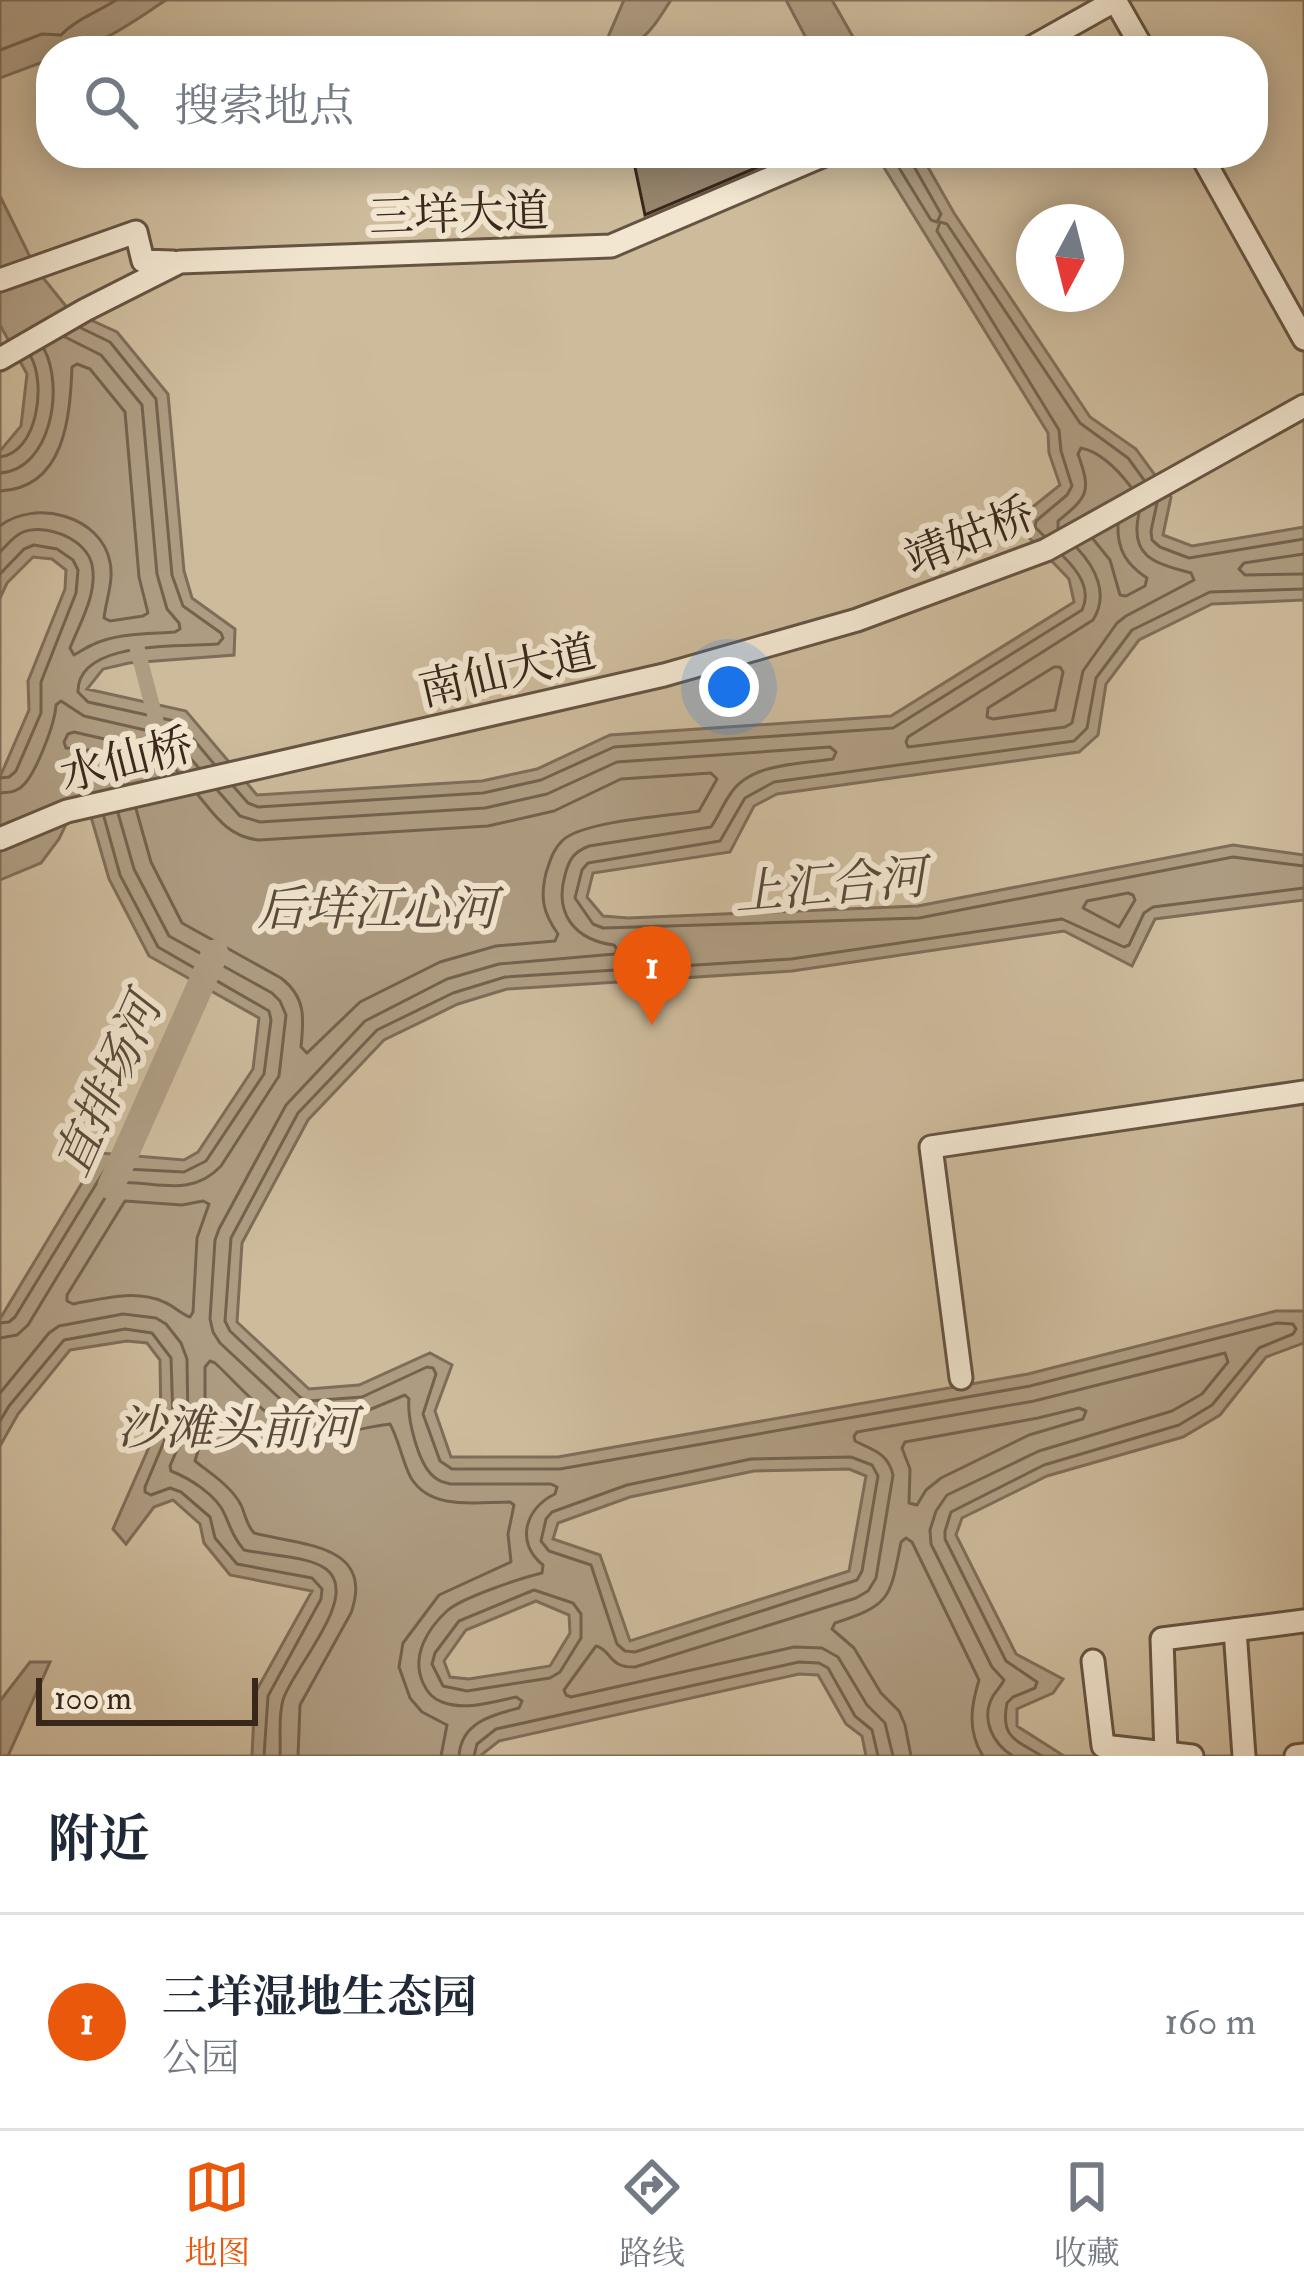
<!DOCTYPE html>
<html lang="zh">
<head>
<meta charset="utf-8">
<style>
  :root { --surface:#fff; --page:#f2f2f3; --text:#1f2937; --muted:#747a83; --line:#e0e1e3; --accent:#ea580c }
  body { margin:0; font-family:"IM FELL Double Pica","Noto Serif SC",serif; background:var(--page); color:var(--text) }
  .compass { position:absolute; left:1016px; top:204px; width:108px; height:108px; border-radius:50%; background:var(--surface); box-shadow:0 6px 30px #0003; rotate:187deg }
  .scale { position:absolute; left:36px; bottom:30px; width:222px; box-sizing:border-box; padding-left:12px; border:6px solid #39271b; border-top:0; font-size:33px; line-height:42px; white-space:nowrap; color:#39271b; -webkit-text-stroke:9px #f2e6d0; paint-order:stroke }
  .you { position:absolute; left:729px; top:687px; width:42px; height:42px; margin:-30px; border:9px solid #fff; border-radius:50%; background:#1a73e8; box-shadow:0 0 0 18px #1a73e833 }
  .badge { display:grid; place-items:center; width:78px; height:78px; border-radius:50%; background:var(--accent); color:#fff; font-size:39px; font-weight:700 }
  .pin { position:absolute; translate:-50% -99px; filter:drop-shadow(0 3px 6px #0008) }
  .pin::after { content:''; position:absolute; top:63px; width:42px; height:36px; background:inherit; clip-path:polygon(0 0,100% 0,50% 100%) }
  .list { margin:0; padding:0; list-style:none }
  h2 { display:flex; justify-content:space-between; align-items:center; height:156px; margin:0; padding:0 48px; font-size:51px }
  h2 small { font-size:39px; font-weight:400; color:var(--muted) }
  .list li { display:grid; grid-template-columns:78px 1fr auto; gap:36px; align-items:center; box-sizing:border-box; height:216px; padding:0 48px; border-top:3px solid var(--line) }
  .list b { display:block; font-size:45px; white-space:nowrap }
  .list p { margin:0; font-size:39px; white-space:nowrap; color:var(--muted) }
  .list em { font-size:39px; font-style:normal; color:var(--muted) }
  .icon { flex:none; width:66px; height:66px; fill:none; stroke:currentColor; stroke-width:2; stroke-linecap:round; stroke-linejoin:round }
  .map { position:relative; flex:none; width:1304px; height:1756px; overflow:hidden }
  .search { position:absolute; background:var(--surface); box-shadow:0 6px 30px #0003; left:36px; right:36px; top:36px; height:132px; display:flex; align-items:center; gap:30px; box-sizing:border-box; padding:0 42px; border-radius:48px; color:var(--muted); font-size:45px }
  .sheet { height:372px; background:var(--surface) }
  nav { display:flex; justify-content:space-around; align-items:center; box-sizing:border-box; height:168px; border-top:3px solid var(--line); background:var(--surface); font-size:33px; color:var(--muted) }
  nav a { display:grid; justify-items:center; gap:6px }
  nav .on { color:var(--accent) }
  .map>svg:first-child { display:block }
  .green { fill:#cdbb9c; stroke:#83715c; stroke-width:3; fill-rule:evenodd }
  .water { fill:#ae9c82; stroke:#7f6d59; stroke-width:3; fill-rule:evenodd }
  .lines { fill:none; stroke-linecap:round; stroke-linejoin:round }
  .shore { stroke:#74624e; stroke-width:3 }
  .canal { stroke:#ae9c82; stroke-width:15 }
  .river { stroke:#ae9c82; stroke-width:27 }
  .building { fill:#96846c; stroke:#39271b; stroke-width:3 }
  .minor-casing { stroke:#665442; stroke-width:27 }
  .minor { stroke:#f2e6d0; stroke-width:21 }
  .labels { text-anchor:middle; stroke-width:12; stroke-linejoin:round; paint-order:stroke }
  .street-label { font-size:45px; fill:#39271b; stroke:#f2e6d0 }
  .water-label { font-size:48px; font-style:italic; fill:#5c4a3a; stroke:#f2e6d0 }
</style>
</head>
<body>
<div class="map">
<svg width="1304" height="1756" viewBox="0 0 1304 1756">
  <rect width="100%" height="100%" fill="#ebd9b7"/>
  <filter id="stains"><feTurbulence type="fractalNoise" baseFrequency=".00167" numOctaves="4"/><feColorMatrix values="0 0 0 0 .2 0 0 0 0 .09 0 0 0 0 .02 0 0 0 .5 -.17"/></filter>
  <radialGradient id="worn" r=".72"><stop offset=".6" stop-color="#630" stop-opacity="0"/><stop offset="1" stop-color="#630" stop-opacity=".3"/></radialGradient>
  <path class="green" d="M0,0h1304v1756h-1304zM51,51h1202v102h-1202zM1034,222h72v72h-72z"/>
  <g class="water">
    <path d="M0,0h166c-37,24 -70,51 -115,51v8l-51,19z"/>
    <path d="M624,0h47c-19,29 -30,51 -69,51z"/>
    <polygon points="786,0 832,0 861,51 813,51"/>
    <path d="M875,153h45l34,60 136,204 46,32 35,48 -8,38 29,11 112,-19v73l-92,4 -73,36 -33,44 -8,51 -19,17 -302,42 -23,12 -24,46 -137,21 -6,24 16,19 25,2 290,-12 315,-61 71,10v45l-149,19 -23,47 -68,-35 -272,40 -285,18 -49,15 -74,36 -76,80 -66,123 -5,79 72,67 50,-4 71,-32 22,12 -17,46 16,46h107l470,-83 248,-63h28v32l-38,14 -46,58 -37,22 -136,39 -85,42 -6,17 60,119 47,25 -10,14 -36,16v17l47,30h-198l-4,-20 -16,-12 -28,-49 -19,-1 -300,67 -19,15h-228l3,-63 57,-102 -82,-16 -26,-32 -4,-19 -27,-24 -19,7 -28,37 -13,-15 48,-109 -1,-60 -13,-17 -20,-2 -57,9 -52,64 -18,32v-127l100,-166 84,7 14,-8 55,-83 6,-51 -110,-62 -40,-77 -26,-90 -24,50 -18,24 -41,17v-103l29,-67 -1,-29 37,-92 1,-19 -14,-11 -19,-2 -26,26 -7,15v-147l21,-25 6,-52 -27,-49v-129l36,73 33,41 48,22 51,62 16,177 8,27 43,31 -1,26 -105,8 -26,6 -16,20 99,22 71,84 225,-14 55,-12 73,-34 281,-19 183,-114 -5,-23 -55,-57 46,-37 -11,-32 -1,-20zM849,1469l17,7 -17,95 -219,70 -30,-86 -47,-16 5,-16 72,-26 124,-26zM536,1601l33,14 1,18 -20,33 -81,13 -19,-2 -6,-16 22,-31z"/>
    <polygon points="30,1662 50,1662 8,1756 0,1756 0,1701"/>
  </g>
  <g class="lines">
    <g class="shore">
      <path d="M0,50l42,-16 19,1c15,-16 37,-23 55,-35"/>
      <polyline points="890,153 931,220 937,222 941,214 912,163 910,153"/>
      <path d="M81,328l29,14 46,57 16,176 11,31 38,27 2,5 -5,6c-37,3 -141,-4 -140,48l10,10 91,20 35,42"/>
      <path d="M0,457c38,-5 46,-73 31,-100"/>
      <path d="M0,473c52,-4 64,-87 44,-124"/>
      <path d="M0,491c65,-3 70,-74 72,-124l5,-3 13,5 35,43 14,165 9,36 -5,3 -33,5 -6,-3c2,-18 10,-37 6,-56 -9,-47 -76,-63 -110,-36"/>
      <polyline points="1157,503 1151,531 1152,540 1160,547 1189,558 1304,539"/>
      <path d="M1058,528v-7c31,-25 33,-30 20,-67l3,-6c20,4 37,22 50,39"/>
      <polyline points="1044,536 1035,527 1036,521 1067,495 1072,486 1061,451 1059,430 937,231 940,222 947,224 1080,423 1128,458 1144,480"/>
      <path d="M1093,539l17,21 10,35 6,1 19,-10 2,-8c-20,-13 -30,-28 -29,-53"/>
      <path d="M1077,548c19,20 32,47 16,72l-185,117 -2,5 2,5 157,-20 7,-4 11,-52 34,-48 9,-7 68,-36 -3,-7c-37,-10 -62,-16 -52,-60"/>
      <path d="M0,552c6,-6 13,-15 21,-19 24,-11 66,6 71,32 6,28 -12,58 -22,83l4,7c6,-3 11,-7 18,-10 24,-12 56,-11 83,-13l5,-3 -1,-6 -12,-14 -10,-35 -15,-169 -41,-50 -36,-18"/>
      <polyline points="1304,554 1244,563 1239,569 1245,575 1304,574"/>
      <polyline points="0,574 24,549 34,545 57,549 73,560 78,570 76,593 41,682 41,713 16,771 9,777 0,778"/>
      <polyline points="1304,589 1210,592 1132,630 1096,678 1087,728 1074,741 774,782 745,798 720,841 588,863 582,870 575,898 593,924 603,928 919,918 1233,857 1304,866"/>
      <polygon points="1054,667 1060,667 1063,672 1055,710 993,719 987,717 988,708"/>
      <path d="M128,783c-12,-30 -32,-34 -62,-35l-2,-6 4,-8 6,-2 87,20 17,20"/>
      <path d="M234,787l14,16 10,4 225,-14 58,-13 73,-33 279,-19 189,-118c10,-21 -4,-39 -19,-54"/>
      <path d="M218,791l22,25 20,6 225,-14 62,-14 70,-32 213,-15 6,5 -3,7c-33,5 -82,4 -102,34 -8,11 -13,24 -20,34l-122,19c-15,6 -20,13 -24,29 -11,39 10,65 49,70l3,4 -2,5 -116,10 -52,15 -82,42 -79,84 -67,124 -4,11 -5,79 3,13 7,11 71,66 11,6 62,-3 41,-17 4,4c-2,19 9,64 24,77 7,6 10,6 18,8h100l6,3 -2,7c-30,14 -40,49 -12,71l-1,8c-21,5 -78,24 -94,37 -21,19 -37,46 -25,73 4,9 10,16 19,19 24,9 50,0 74,-5l6,4 -3,7c-28,7 -58,15 -60,48"/>
      <path d="M0,793c9,-1 12,0 20,-5 15,-10 35,-65 36,-83l5,-4 23,15 87,20 27,31"/>
      <path d="M136,809l15,53 31,61 99,55c25,19 23,40 20,69l6,6 53,-51 80,-40 56,-16 59,-5 3,-7c-15,-21 -18,-36 -12,-61 4,-12 7,-24 17,-33 21,-19 105,-24 136,-29l18,-32 -6,-6 -90,6 -67,32 -66,15 -229,14c-30,-3 -43,-23 -61,-45"/>
      <polygon points="1128,893 1133,895 1135,900 1119,927 1083,908 1087,901"/>
      <path d="M125,1201l57,4 21,-4 6,3 -12,34 -4,74 -3,5c-9,-3 -16,-11 -26,-15 -29,-13 -62,-3 -91,2l-6,-3v-6z"/>
      <polyline points="0,1323 9,1322 15,1317 106,1168 184,1172 206,1161 264,1074 271,1020 269,1011 158,947 120,875 104,817"/>
      <path d="M0,1338l17,-3 11,-10 86,-142c39,-4 75,17 107,-17l58,-90 7,-61 -6,-14 -8,-8 -103,-57 -35,-67 -16,-56"/>
      <path d="M0,1393l49,-60 10,-7 64,-12 33,4 10,6 15,19 6,16 1,65 -18,42 1,5c18,7 46,24 54,44 6,14 9,23 19,35 22,5 65,6 82,19 36,27 -34,100 -43,131 -5,17 -2,39 -3,56"/>
      <polygon points="1079,1408 1086,1411 1083,1419 1029,1435 941,1478 926,1490 917,1505 909,1503 910,1469 902,1448 905,1442 1038,1418"/>
      <polyline points="0,1421 9,1406 64,1340 125,1329 152,1333 171,1358 173,1420 145,1487 145,1492 151,1495 170,1488 181,1492 210,1517 215,1538 237,1564 312,1578 322,1589 321,1599 268,1696 264,1756"/>
      <polygon points="851,1457 872,1465 878,1476 862,1571 857,1580 635,1652 625,1651 617,1644 591,1565 549,1551 541,1541 546,1519 552,1512 627,1485 751,1459"/>
      <polygon points="534,1590 573,1603 581,1614 581,1638 560,1672 550,1678 467,1691 443,1686 432,1664 435,1653 459,1621"/>
      <path d="M298,1756l2,-51 51,-92c25,-70 -53,-68 -97,-80 -8,-9 -8,-17 -13,-28 -9,-18 -31,-32 -46,-44l10,-34v-60l5,-6 5,2c22,20 61,67 90,71 28,4 58,-7 85,-10 9,16 12,37 21,54 20,33 66,24 99,24l4,3 -6,29 3,28 -72,33 -36,48 -4,24 11,31 12,14 25,13 -6,31"/>
      <polyline points="474,1756 477,1744 496,1729 799,1662 819,1663 828,1668 855,1716 872,1730 878,1756"/>
      <path d="M893,1756l-8,-33 -18,-18 -29,-48 -16,-9 -28,-1 -223,50 -5,-2 -2,-5 32,-44c16,4 12,22 39,21l221,-69 12,-7 8,-13 17,-103c-5,-22 -20,-25 -38,-34l-1,-5 3,-4 177,-31 191,-48 3,9 -26,32 -30,17 -133,40 -92,44 -11,16 -6,19 1,14 61,123 12,13c-3,6 -7,10 -11,16 -13,23 0,48 20,60"/>
      <path d="M911,1756l-6,-31 -6,-14 -18,-18 -27,-45 -22,-19 3,-6c56,-18 55,-25 66,-81l5,-4 6,4 67,138c-8,26 -12,51 4,76"/>
      <path d="M1042,1756c-26,-16 -42,-18 -35,-53l6,-6 22,-9 2,-6 -31,-21 -61,-122v-8l6,-19 93,-47 135,-40 33,-20 47,-57 34,-14 3,-5 -3,-5 -16,-1 -247,63 -470,83h-108l-12,-8 -17,-47 13,-40 -3,-6 -6,-1 -65,30 -54,4 -8,-4 -70,-66 -5,-10 6,-83 67,-125 79,-83 76,-37 52,-16 286,-18 271,-40 62,28 5,-2 15,-32 9,-6 151,-19"/>
    </g>
    <polyline class="canal" points="136,644 156,720"/>
    <polyline class="river" points="111,1186 215,953"/>
  </g>
  <polygon class="building" points="632,153 758,153 763,165 645,215"/>
  <g class="lines">
    <defs>
      <g id="minor">
        <polyline points="1115,0 1144,51"/>
        <polyline points="1025,51 1116,0"/>
        <polyline points="1200,153 1304,339"/>
        <polyline points="0,280 136,232 143,261 173,262"/>
        <polyline points="0,359 85,310 180,262 611,246 829,153"/>
        <polyline points="0,839 67,811 664,675 857,620 1046,550 1304,406"/>
        <polyline points="961,1378 931,1147 1304,1092"/>
        <polyline points="1235,1630 1244,1756"/>
        <polyline points="1093,1661 1103,1746 1192,1756"/>
        <polyline points="1166,1753 1162,1639 1304,1621"/>
        <polyline points="1296,1756 1304,1755"/>
      </g>
    </defs>
    <use href="#minor" class="minor-casing"/>
    <use href="#minor" class="minor"/>
  </g>
  <g class="labels">
    <g class="street-label">
      <text transform="translate(459 213) rotate(-2)" y="16">三垟大道</text>
      <text transform="translate(969 535) rotate(-22)" y="16">靖姑桥</text>
      <text transform="translate(507 670) rotate(-13)" y="16">南仙大道</text>
      <text transform="translate(126 759) rotate(-14)" y="16">水仙桥</text>
    </g>
    <g class="water-label">
      <text transform="translate(830 884) rotate(-5)" y="17">上汇合河</text>
      <text x="377" y="925">后垟江心河</text>
      <text transform="translate(107 1085) rotate(-66)" y="17">直排场河</text>
      <text x="237" y="1444">沙滩头前河</text>
    </g>
  </g>
  <rect width="100%" height="100%" filter="url(#stains)"/>
  <rect width="100%" height="100%" fill="url(#worn)"/>
</svg>
<svg class="compass" viewBox="-18 -18 36 36"><path d="M0-13l5 13h-10z" fill="#e53935"/><path d="M0 13l5-13h-10z" fill="#747a83"/></svg>
<div class="scale">100 m</div>
<div class="you"></div>
<div class="pin badge" style="left:652px;top:1025px">1</div>
<div class="search"><svg class="icon" aria-label="search" viewBox="0 0 24 24"><circle cx="10" cy="10" r="6"/><path d="M15 15l6 6"/></svg>搜索地点</div>
</div>
<section class="sheet">
<h2>附近<small></small></h2>
<ul class="list">
<li><span class="badge">1</span><div><b>三垟湿地生态园</b><p>公园</p></div><em>160 m</em></li>
</ul>
</section>
<nav>
<a class="on"><svg class="icon" aria-label="map" viewBox="0 0 24 24"><path d="M3 6l6-2 6 2 6-2v14l-6 2-6-2-6 2zM9 4v14M15 6v14"/></svg>地图</a>
<a><svg class="icon" aria-label="directions" viewBox="0 0 24 24"><path d="M12 3l9 9-9 9-9-9zM9 14v-3h6M13 9l2 2-2 2"/></svg>路线</a>
<a><svg class="icon" aria-label="saved" viewBox="0 0 24 24"><path d="M7 4h10v16l-5-4-5 4z"/></svg>收藏</a>
</nav>
</body>
</html>
